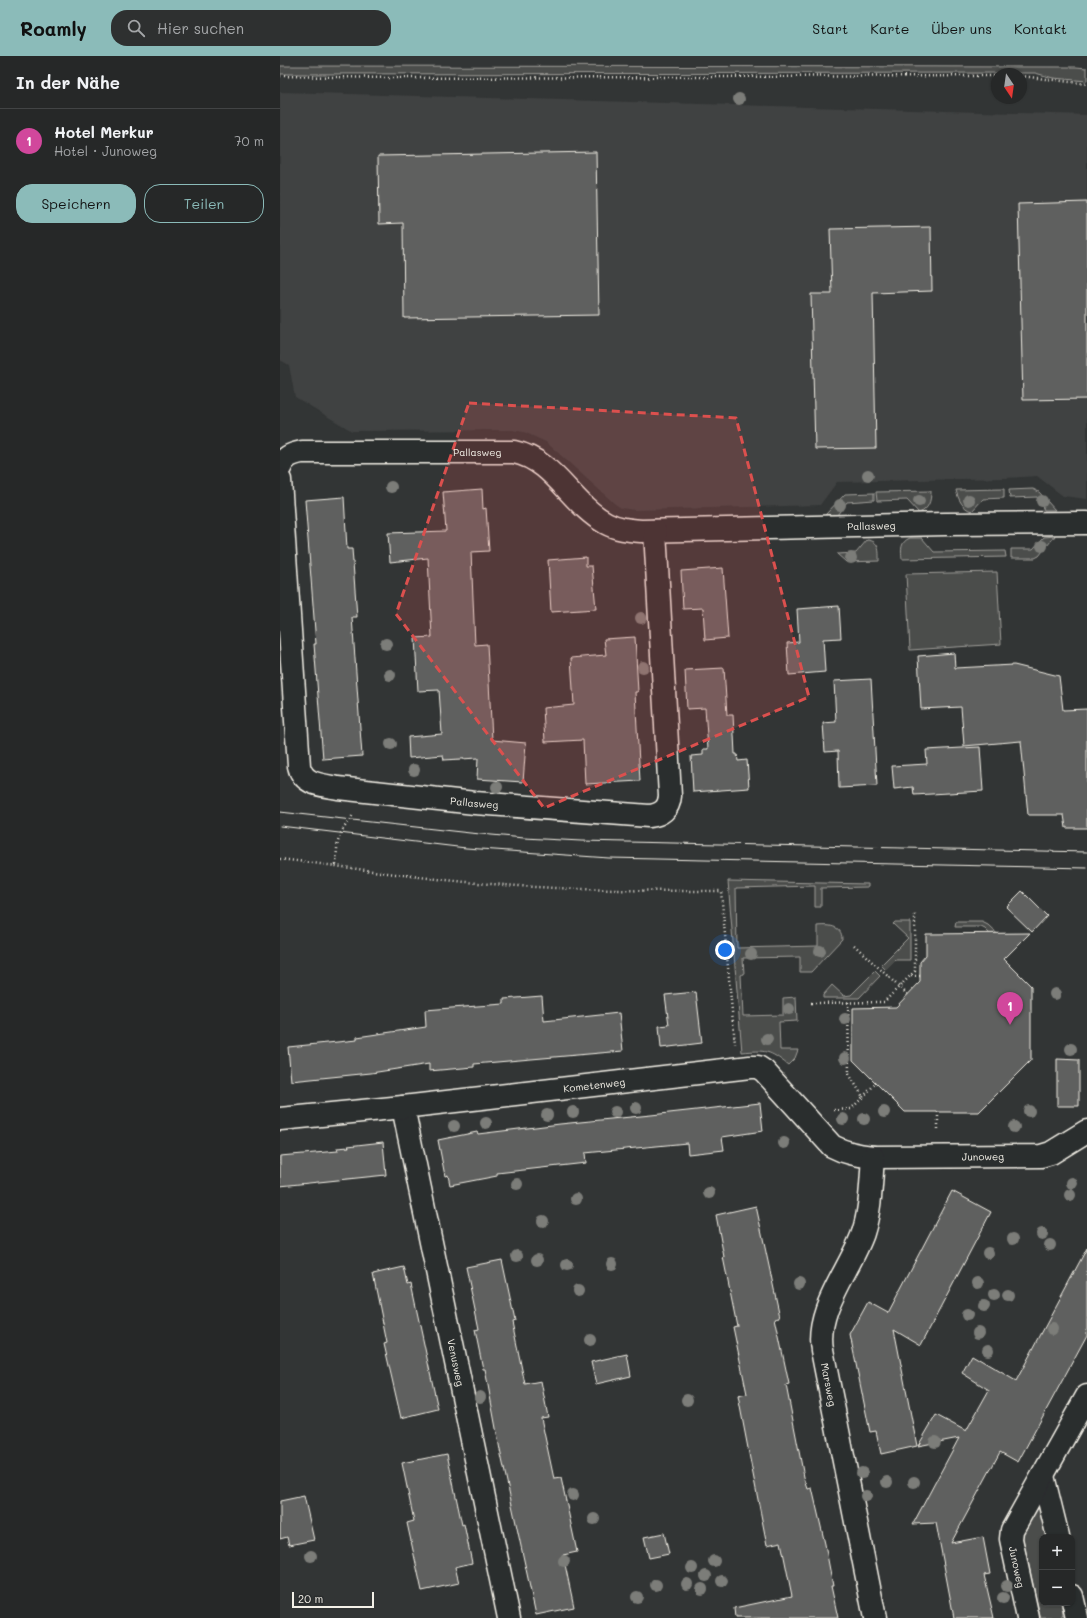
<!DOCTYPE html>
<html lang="de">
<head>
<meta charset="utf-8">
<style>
  :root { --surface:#262828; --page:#2e3030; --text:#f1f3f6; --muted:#a4a6a8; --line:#424445; --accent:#8bbbb9 }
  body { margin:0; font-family:Mali,sans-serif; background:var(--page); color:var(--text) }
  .controls { position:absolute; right:12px; bottom:12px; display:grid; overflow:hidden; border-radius:8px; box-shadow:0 1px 3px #0004 }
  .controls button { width:36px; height:36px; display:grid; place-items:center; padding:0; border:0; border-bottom:1px solid var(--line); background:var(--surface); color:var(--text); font:20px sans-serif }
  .compass { position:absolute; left:711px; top:12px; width:36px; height:36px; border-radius:50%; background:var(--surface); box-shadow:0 1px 3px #0004; rotate:167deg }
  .scale { position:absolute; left:12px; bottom:10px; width:82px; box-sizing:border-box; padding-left:4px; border:2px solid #f4f1e8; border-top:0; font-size:11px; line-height:14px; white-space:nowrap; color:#f4f1e8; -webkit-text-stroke:3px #2a2d2e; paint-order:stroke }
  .you { position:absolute; left:445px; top:894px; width:14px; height:14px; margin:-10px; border:3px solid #fff; border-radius:50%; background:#1a73e8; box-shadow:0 0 0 6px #1a73e833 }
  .badge { display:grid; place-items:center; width:26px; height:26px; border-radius:50%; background:var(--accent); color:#fff; font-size:13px; font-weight:700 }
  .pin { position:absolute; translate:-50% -33px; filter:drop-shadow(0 1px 2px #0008) }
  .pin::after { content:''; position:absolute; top:21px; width:14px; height:12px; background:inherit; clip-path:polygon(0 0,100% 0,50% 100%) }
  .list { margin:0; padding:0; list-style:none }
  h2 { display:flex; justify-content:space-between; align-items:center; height:52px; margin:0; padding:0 16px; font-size:17px }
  h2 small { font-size:13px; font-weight:400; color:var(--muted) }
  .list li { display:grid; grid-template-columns:26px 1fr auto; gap:12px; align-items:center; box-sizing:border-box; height:64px; padding:0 16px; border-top:1px solid var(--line) }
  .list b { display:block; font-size:15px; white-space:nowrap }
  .list p { margin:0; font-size:13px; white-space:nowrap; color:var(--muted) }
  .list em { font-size:13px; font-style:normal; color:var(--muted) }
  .actions { display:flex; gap:8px; padding:12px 16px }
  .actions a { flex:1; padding:9px 0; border:1px solid var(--accent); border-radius:16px; text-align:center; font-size:14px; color:var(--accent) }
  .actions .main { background:var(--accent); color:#111 }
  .icon { flex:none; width:22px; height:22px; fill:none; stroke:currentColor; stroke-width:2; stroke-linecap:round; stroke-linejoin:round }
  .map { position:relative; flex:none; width:807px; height:1562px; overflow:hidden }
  header { display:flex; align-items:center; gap:24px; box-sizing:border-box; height:56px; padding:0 20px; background:var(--accent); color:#111 }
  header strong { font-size:19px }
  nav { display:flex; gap:22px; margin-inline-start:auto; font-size:14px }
  .search { width:280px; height:36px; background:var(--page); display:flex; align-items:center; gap:10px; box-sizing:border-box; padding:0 14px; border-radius:16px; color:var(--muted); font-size:15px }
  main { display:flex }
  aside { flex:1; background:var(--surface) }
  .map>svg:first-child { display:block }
  .built { fill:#404242 }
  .green { fill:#4b4d4c; stroke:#a09f9a }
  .building { fill:#5f605f; stroke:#f4f1e8 }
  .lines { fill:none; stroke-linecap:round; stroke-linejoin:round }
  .minor-casing { stroke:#f4f1e8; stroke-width:25 }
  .path { stroke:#f4f1e8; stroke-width:2.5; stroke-dasharray:1 3; stroke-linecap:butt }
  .minor { stroke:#2a2d2e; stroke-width:22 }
  .tram { stroke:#f4f1e8; stroke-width:1 }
  .tree { fill:#7c7d79 }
  .marked { fill:#dc504e; fill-opacity:0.2; stroke:#dc504e; stroke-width:3; stroke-dasharray:8 5; stroke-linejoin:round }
  .labels { text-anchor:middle; stroke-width:4; stroke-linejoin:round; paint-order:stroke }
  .street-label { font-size:10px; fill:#f4f1e8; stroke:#2a2d2e }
</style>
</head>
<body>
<header>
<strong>Roamly</strong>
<div class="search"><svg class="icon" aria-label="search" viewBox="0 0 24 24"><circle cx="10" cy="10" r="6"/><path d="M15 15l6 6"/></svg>Hier suchen</div>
<nav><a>Start</a><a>Karte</a><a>Über uns</a><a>Kontakt</a></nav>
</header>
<main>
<aside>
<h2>In der Nähe<small></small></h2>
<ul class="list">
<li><span class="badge" style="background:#d1479c">1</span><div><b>Hotel Merkur</b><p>Hotel · Junoweg</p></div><em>70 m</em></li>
</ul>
<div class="actions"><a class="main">Speichern</a><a>Teilen</a></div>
</aside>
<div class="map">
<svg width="807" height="1562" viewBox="0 0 807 1562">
  <rect width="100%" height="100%" fill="#323535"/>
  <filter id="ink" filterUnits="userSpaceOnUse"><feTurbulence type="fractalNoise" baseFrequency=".025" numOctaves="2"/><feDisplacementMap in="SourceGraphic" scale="8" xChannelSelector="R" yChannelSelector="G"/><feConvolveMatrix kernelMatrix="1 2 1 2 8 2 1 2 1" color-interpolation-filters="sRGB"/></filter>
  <g filter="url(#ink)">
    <polygon class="built" points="0,36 807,59 807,443 783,440 757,420 725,422 557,426 540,449 355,454 341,452 335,448 266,386 244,376 232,374 72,375 15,341 9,309 0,304"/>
    <g class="green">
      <polygon points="0,10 796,11 807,12 807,25 773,22 755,17 0,18"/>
      <path d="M724,433v9l-21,1 -11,12c-9,-2 -14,-12 -16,-21z"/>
      <polygon points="753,433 759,436 775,454 764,454 757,441 730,442 729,434"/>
      <path d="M651,435c0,10 -2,18 -12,22l-12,-13 -30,1 -1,-9z"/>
      <polygon points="594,437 594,444 567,446 557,459 545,459 565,438"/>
      <polygon points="775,480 759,500 755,502 731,502 731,493 753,493 764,481"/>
      <path d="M630,482h12l12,14 71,-1 1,6 -104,2c-1,-9 -2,-17 8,-21z"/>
      <path d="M587,484c13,1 12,11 12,21l-33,1 -9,-8 19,-1z"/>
      <polygon points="717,516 721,588 630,594 626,518"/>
      <path d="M448,825l140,3v3l-47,1v19h-6v-21l-79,2 1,60 81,-2v-20c10,-1 24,-1 24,13l-31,33h-11v-15l-57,1 1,16 -3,1 2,41 40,-1v-17l13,-1 1,24 -18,1 1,28h18l-3,8 -7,7c-19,-15 -22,-15 -46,-13z"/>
      <polygon points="615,866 630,866 630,904 616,904 606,914 601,909 628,882 613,868"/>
      <polygon points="676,866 702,866 708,869 730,890 726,894 705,873 701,871 675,871"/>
      <polygon points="595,915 600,920 579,942 543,942 543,939 552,929 564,940 571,939"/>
      <polygon points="756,1452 760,1453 766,1481 762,1481 762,1547 781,1547 783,1557 781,1562 761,1562 760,1560 742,1479 744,1472"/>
    </g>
    <g class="building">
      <polygon points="316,96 319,259 124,262 123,167 99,168 98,100"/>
      <polygon points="807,146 807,343 743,344 738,148"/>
      <polygon points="651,171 652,235 593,237 596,392 535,393 531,238 552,238 550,173"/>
      <polygon points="202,433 203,453 206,452 209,495 191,496 195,589 207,588 212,684 246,687 243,726 197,723 198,702 164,704 163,699 129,702 128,681 162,678 159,634 138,635 135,582 152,581 148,502 110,506 108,477 166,475 163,436"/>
      <polygon points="64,441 67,493 72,493 77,561 72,561 82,700 43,703 37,627 34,588 36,588 25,444"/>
      <polygon points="306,501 306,510 312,510 316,553 271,556 268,504"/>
      <polygon points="443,512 448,582 425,584 423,552 403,553 401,515"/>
      <polygon points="559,550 561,582 543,583 545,616 509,619 507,587 519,586 517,553"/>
      <polygon points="355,581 358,636 355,636 360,725 305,728 303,684 265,686 263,652 294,649 291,602 326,599 324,583"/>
      <polygon points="674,597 675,612 734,609 779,620 783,654 807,653 807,772 786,772 784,759 748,759 741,685 684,690 681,651 641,653 638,600"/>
      <polygon points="444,612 447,659 453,659 455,698 457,698 458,705 467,704 469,732 413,736 411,700 423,699 423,693 428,693 425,652 407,653 405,614"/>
      <polygon points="591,623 597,730 559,732 558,695 545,696 543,667 556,666 554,625"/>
      <polygon points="700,691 703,735 634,739 633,731 614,733 612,710 647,708 646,694"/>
      <polygon points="742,835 767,860 752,876 726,851"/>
      <polygon points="750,877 724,903 751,930 751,1004 699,1056 625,1056 573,1004 573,952 616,951 640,926 640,906 646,899 646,878"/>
      <polygon points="416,936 422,987 381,992 379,970 389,969 385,939"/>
      <polygon points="262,940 264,965 339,957 343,995 194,1008 194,1011 149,1015 149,1008 91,1017 11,1025 8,991 77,984 77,981 146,971 145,954 224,948 224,943"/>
      <polygon points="777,1003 799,1004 799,1050 777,1050"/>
      <polygon points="480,1047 483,1075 442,1081 444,1094 408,1098 407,1087 305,1097 306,1107 217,1117 217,1120 170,1129 168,1119 165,1120 158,1084 197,1076 198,1078 280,1068 371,1059"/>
      <polygon points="103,1086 106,1119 0,1130 0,1100 58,1095 57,1092 69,1091 68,1090"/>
      <polygon points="672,1135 711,1156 641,1289 614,1273 637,1390 601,1398 596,1375 590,1376 570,1279 588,1246 608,1257"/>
      <polygon points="476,1150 500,1261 495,1262 509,1328 506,1329 524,1421 528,1433 532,1432 545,1488 553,1530 551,1530 558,1562 455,1562 454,1552 512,1540 501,1486 487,1489 471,1408 458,1340 467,1338 453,1271 457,1270 443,1201 444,1201 436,1159"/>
      <polygon points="807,1192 807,1279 738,1406 720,1396 671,1487 703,1481 710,1518 704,1519 714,1562 674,1562 656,1467 633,1468 679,1382 638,1390 656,1359 686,1375 709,1334 682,1317 692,1299 736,1325"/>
      <polygon points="222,1204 235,1265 232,1266 245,1328 261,1325 268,1361 261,1362 274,1423 281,1422 297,1496 283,1499 294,1551 256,1559 220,1394 205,1313 203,1313 195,1274 199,1273 186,1211"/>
      <polygon points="124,1211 128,1229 131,1228 158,1353 121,1362 104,1288 107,1287 93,1218"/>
      <polygon points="347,1298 351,1320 316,1328 311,1306"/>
      <polygon points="167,1398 182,1469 184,1468 192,1507 175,1511 179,1527 142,1535 127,1467 134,1465 122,1407"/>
      <polygon points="24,1440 34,1484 9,1489 7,1481 0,1483 0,1445"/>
      <polygon points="384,1477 389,1498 369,1502 364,1481"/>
    </g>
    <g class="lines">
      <defs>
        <g id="minor">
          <path id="s1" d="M0,412c4,-11 11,-14 22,-16h212c40,8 57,52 92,71 11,6 23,7 35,8l304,-7 142,-1"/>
          <path id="s2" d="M0,424l19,286c4,19 23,19 39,22l137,15 174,13c12,-1 20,-7 21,-20l-15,-265"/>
          <path id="s3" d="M123,1051l106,511"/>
          <path id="s4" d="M0,1063l123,-12 347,-40h8l6,4 68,75c13,7 26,9 41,11l168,-1 10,-3 36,-22"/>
          <path id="s5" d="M593,1101c-2,25 -2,51 -10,76 -13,37 -48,76 -41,117l53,268"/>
          <polyline points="763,1420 778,1481"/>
          <polyline points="792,1540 797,1562"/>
          <polyline points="748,1562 731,1483 732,1474 807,1340"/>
        </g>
      </defs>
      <use href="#minor" class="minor-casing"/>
      <g class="path">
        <polyline points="0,20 108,22 717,20"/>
        <polyline points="741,20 807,28"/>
        <path d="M0,803c70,8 140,20 211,25 77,6 153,7 230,7l14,153"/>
        <path d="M56,809c1,-10 0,-22 5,-32 3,-7 9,-11 12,-19"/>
        <polyline points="574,889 628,939"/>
        <polyline points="631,920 640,920"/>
        <polyline points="531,947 604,946 635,915 635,856"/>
        <polyline points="583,1041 596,1027"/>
        <polyline points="554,1054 571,1053 583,1041 569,1018 568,946"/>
        <polyline points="658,1056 658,1075"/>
      </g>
      <use href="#minor" class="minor"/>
      <g class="tram">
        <polyline points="0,756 190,777 244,782 301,785 807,796"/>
        <polyline points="0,770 186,792 329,802 807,812"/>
      </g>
    </g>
    <g class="tree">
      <circle cx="459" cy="43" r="6"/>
      <circle cx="588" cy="419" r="6"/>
      <circle cx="111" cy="431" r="6"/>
      <circle cx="689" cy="444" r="6"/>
      <circle cx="639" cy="445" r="6"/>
      <circle cx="762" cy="445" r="6"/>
      <circle cx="560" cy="449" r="6"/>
      <circle cx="762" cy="490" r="6"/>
      <circle cx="571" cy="502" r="6"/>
      <circle cx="361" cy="562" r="6"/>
      <circle cx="106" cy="588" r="6"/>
      <circle cx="363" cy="611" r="6"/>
      <circle cx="110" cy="619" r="6"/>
      <circle cx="111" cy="688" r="6"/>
      <circle cx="134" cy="714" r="6"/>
      <circle cx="217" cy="731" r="6"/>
      <circle cx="540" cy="895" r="6"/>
      <circle cx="471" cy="898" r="6"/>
      <circle cx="775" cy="938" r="6"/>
      <circle cx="509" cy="953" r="6"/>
      <circle cx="565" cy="963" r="6"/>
      <circle cx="487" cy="983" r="6"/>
      <circle cx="791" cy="993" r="6"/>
      <circle cx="565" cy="1002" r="6"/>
      <circle cx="356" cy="1052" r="6"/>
      <circle cx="749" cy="1055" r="6"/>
      <circle cx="293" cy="1056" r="6"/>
      <circle cx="335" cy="1056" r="6"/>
      <circle cx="604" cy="1056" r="6"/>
      <circle cx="267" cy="1059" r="6"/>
      <circle cx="563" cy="1063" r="6"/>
      <circle cx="584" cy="1063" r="6"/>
      <circle cx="206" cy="1067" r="6"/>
      <circle cx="174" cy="1070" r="6"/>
      <circle cx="734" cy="1071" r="6"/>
      <circle cx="504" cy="1087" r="6"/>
      <circle cx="792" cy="1127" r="6"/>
      <circle cx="237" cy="1128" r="6"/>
      <circle cx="429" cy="1137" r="6"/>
      <circle cx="790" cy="1139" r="6"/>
      <circle cx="296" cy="1143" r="6"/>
      <circle cx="263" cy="1165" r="6"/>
      <circle cx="762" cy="1178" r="6"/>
      <circle cx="733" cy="1183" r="6"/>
      <circle cx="770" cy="1189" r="6"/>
      <circle cx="708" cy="1197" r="6"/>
      <circle cx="237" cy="1200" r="6"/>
      <circle cx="257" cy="1204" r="6"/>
      <circle cx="332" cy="1208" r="6"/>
      <circle cx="287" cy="1209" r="6"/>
      <circle cx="698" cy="1227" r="6"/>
      <circle cx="519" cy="1228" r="6"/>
      <circle cx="298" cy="1235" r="6"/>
      <circle cx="714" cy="1239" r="6"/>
      <circle cx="728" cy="1239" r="6"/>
      <circle cx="704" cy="1250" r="6"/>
      <circle cx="687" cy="1259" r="6"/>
      <circle cx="772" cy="1273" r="6"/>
      <circle cx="698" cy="1277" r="6"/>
      <circle cx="310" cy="1284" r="6"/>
      <circle cx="708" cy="1294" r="6"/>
      <circle cx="200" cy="1341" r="6"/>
      <circle cx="407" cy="1344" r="6"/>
      <circle cx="655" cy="1386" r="6"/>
      <circle cx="582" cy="1417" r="6"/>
      <circle cx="607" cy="1426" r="6"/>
      <circle cx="634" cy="1426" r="6"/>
      <circle cx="293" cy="1439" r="6"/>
      <circle cx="586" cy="1440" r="6"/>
      <circle cx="314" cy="1463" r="6"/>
      <circle cx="31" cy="1500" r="6"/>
      <circle cx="284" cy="1505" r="6"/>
      <circle cx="434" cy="1505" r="6"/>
      <circle cx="412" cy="1512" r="6"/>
      <circle cx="426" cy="1520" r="6"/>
      <circle cx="442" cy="1525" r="6"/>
      <circle cx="407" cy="1528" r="6"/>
      <circle cx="376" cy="1529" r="6"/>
      <circle cx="727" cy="1530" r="6"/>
      <circle cx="422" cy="1533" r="6"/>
      <circle cx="357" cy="1541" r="6"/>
      <circle cx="723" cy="1542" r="6"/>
    </g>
  </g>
  <path class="marked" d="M189,347l267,15 73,279 -265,111 -148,-194z"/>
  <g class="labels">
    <g class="street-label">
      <text dy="4" stroke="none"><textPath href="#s1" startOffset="204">Pallasweg</textPath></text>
      <text dy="4" stroke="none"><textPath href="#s1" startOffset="625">Pallasweg</textPath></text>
      <text dy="4" stroke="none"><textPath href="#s2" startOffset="472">Pallasweg</textPath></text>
      <text dy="4" stroke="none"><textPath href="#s4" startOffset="316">Kometenweg</textPath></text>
      <text dy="4" stroke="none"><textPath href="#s4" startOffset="742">Junoweg</textPath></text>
      <text dy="4" stroke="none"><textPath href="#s3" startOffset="261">Venusweg</textPath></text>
      <text dy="4" stroke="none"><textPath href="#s5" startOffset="238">Marsweg</textPath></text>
      <text transform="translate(737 1511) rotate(78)" y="4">Junoweg</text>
    </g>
  </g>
</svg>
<div class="controls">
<button>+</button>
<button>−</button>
</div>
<svg class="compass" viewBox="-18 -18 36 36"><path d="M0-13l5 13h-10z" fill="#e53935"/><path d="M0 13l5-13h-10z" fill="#a4a6a8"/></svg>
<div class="scale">20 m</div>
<div class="you"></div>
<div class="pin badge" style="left:730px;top:969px;background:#d1479c">1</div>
</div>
</main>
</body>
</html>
